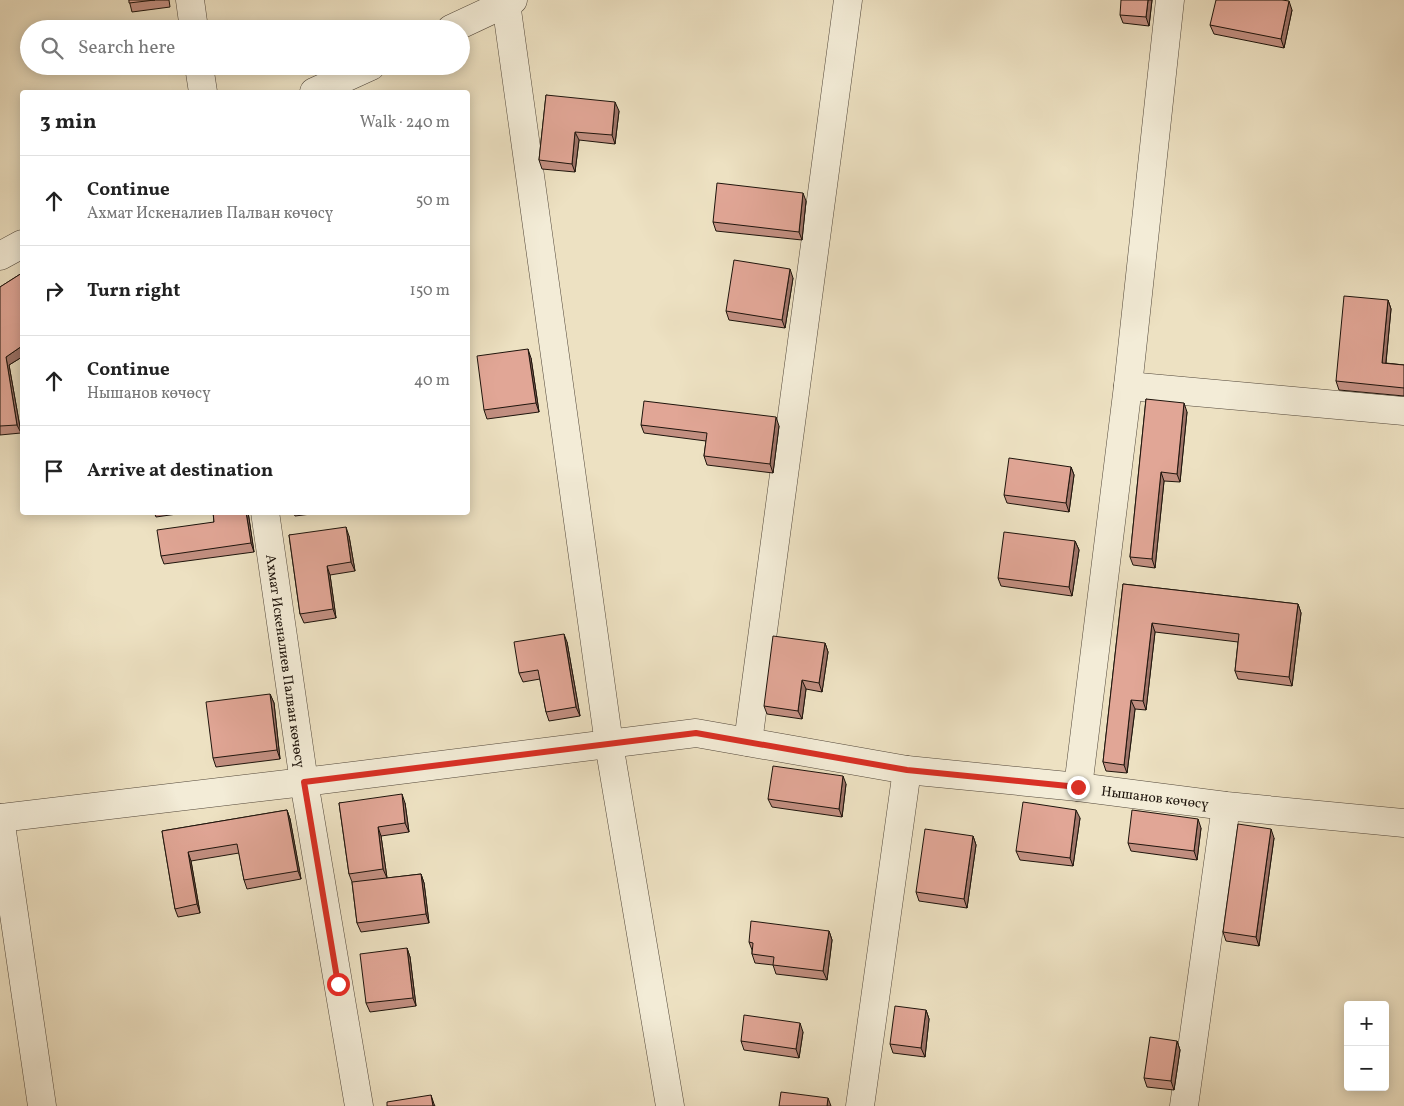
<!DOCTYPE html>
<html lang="en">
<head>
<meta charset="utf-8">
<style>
  :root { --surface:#fff; --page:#f6f6f6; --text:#222; --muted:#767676; --line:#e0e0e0 }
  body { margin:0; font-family:Vollkorn,serif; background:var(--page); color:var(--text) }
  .controls { position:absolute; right:15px; bottom:15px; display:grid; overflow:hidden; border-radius:5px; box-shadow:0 2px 12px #0003 }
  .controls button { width:45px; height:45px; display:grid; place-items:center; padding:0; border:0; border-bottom:1px solid var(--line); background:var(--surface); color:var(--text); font:25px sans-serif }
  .stop { position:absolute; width:15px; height:15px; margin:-11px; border:4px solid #d93025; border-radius:50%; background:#fff }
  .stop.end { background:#d93025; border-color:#fff; box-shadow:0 1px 5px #0008 }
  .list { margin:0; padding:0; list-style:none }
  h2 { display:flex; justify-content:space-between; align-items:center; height:65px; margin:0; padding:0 20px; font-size:21px }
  h2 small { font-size:16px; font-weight:400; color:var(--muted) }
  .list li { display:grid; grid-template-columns:32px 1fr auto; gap:15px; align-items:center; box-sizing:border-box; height:90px; padding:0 20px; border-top:1px solid var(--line) }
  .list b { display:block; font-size:19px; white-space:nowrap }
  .list p { margin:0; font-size:16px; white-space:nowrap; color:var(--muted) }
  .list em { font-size:16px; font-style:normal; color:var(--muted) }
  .icon { flex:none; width:28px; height:28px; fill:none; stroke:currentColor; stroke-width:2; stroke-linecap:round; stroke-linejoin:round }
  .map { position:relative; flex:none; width:1404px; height:1106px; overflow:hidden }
  .search { position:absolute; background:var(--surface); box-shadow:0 2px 12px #0003; left:20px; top:20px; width:450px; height:55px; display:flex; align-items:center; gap:12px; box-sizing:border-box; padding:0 18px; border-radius:28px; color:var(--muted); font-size:19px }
  .panel { position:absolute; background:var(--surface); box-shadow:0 2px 12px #0003; left:20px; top:90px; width:450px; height:425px; border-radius:5px }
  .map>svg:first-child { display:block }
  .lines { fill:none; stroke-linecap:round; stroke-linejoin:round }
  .street-casing { stroke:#52473a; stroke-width:29 }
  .street { stroke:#f3ecd7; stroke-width:28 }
  .wall { fill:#c28f81; stroke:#1e140c }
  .shaded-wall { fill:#9e7469; stroke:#1e140c }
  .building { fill:#e1a696; stroke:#1e140c }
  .route { stroke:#d93025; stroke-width:6 }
  .labels { text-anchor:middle; stroke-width:5; stroke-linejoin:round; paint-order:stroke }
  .street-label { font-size:14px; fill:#1e140c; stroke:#f3ecd7 }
</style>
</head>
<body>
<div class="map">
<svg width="1404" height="1106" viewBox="0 0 1404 1106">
  <rect width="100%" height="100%" fill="#ede1c2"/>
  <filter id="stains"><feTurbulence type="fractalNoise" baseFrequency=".004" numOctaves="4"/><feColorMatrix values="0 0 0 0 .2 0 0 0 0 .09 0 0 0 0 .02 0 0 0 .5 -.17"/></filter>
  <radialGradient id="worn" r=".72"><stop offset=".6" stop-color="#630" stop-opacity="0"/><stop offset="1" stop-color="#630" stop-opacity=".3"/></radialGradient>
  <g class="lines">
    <defs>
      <g id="street">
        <polyline points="190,0 194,29"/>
        <polyline points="506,3 609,744 670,1106"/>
        <polyline points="451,29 513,0"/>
        <polyline points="199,66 203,92"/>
        <polyline points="314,92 371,66"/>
        <polyline points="0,256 22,244"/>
        <polyline points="1128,386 1404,411"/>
        <polyline points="265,512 304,782 359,1106"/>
        <polyline points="748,742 848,0"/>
        <polyline points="1078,787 1128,386 1170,0"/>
        <polyline points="0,818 304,782 696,733 907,770 1078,787 1226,806 1404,823"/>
        <polyline points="0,818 42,1106"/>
        <polyline points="860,1106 907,770"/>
        <polyline points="1184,1106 1226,806"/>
      </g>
    </defs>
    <use href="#street" class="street-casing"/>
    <use href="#street" class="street"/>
  </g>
  <g class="wall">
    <polygon points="129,0 169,0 170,7 132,12"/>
    <polygon points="1152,0 1149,26 1123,23 1120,15"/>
    <polygon points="1292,10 1284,48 1214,34 1210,25"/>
    <polygon points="546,95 619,111 615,144 579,140 575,172 542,169 539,160"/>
    <polygon points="806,201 802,240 716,231 713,222"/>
    <polygon points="22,273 22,357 9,365 21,433 0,435 0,287"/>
    <polygon points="793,278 785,328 729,320 726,311"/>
    <polygon points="1388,300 1391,309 1386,363 1404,365 1404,396 1339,390 1336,381"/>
    <polygon points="531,358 539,412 487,419 484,410"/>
    <polygon points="1146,399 1187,412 1180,482 1164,481 1155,568 1133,565 1130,557"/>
    <polygon points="641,425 779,426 773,473 707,465 704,456 706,441 644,433"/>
    <polygon points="1071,467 1074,475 1069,512 1007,503 1004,495"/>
    <polygon points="154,512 191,512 156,517"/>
    <polygon points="213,512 248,512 254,552 164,564 161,556 214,522"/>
    <polygon points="293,512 327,512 295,516"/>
    <polygon points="289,535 349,536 355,571 330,575 336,618 304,623 300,614"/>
    <polygon points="1075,541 1079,550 1072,596 1001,586 998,578"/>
    <polygon points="1123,584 1298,604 1301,613 1292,686 1238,679 1235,671 1238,642 1155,632 1146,710 1135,709 1127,773 1106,771 1103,762"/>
    <polygon points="567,642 580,716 549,721 546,712 540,679 523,682 519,673"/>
    <polygon points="825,643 828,652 822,692 806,689 802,719 767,714 764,706"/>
    <polygon points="270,694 274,703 280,759 216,767 213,758"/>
    <polygon points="846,784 842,817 772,807 768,799"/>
    <polygon points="339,803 405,803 409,832 381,836 387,878 421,874 424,883 429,923 361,932 357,923 352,882 349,874"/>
    <polygon points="287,810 290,819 301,879 247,889 244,880 239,853 191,861 200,913 178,917 175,909 162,831"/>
    <polygon points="1080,818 1073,866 1020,860 1016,851"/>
    <polygon points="1201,828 1197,860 1131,851 1128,843"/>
    <polygon points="973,836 976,845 967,908 919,901 916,892"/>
    <polygon points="1274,838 1259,946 1226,941 1223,932"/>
    <polygon points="829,931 832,940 827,980 776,974 773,965 755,963 752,954 752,950 749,942"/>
    <polygon points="407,948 410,957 416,1006 370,1012 366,1003"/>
    <polygon points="926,1010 929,1019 925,1057 893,1053 890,1044"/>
    <polygon points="803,1032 799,1058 744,1050 741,1041"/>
    <polygon points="1177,1041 1180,1050 1174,1090 1147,1087 1144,1078"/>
  </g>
  <g class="shaded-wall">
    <polygon points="1148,0 1152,0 1149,26 1146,17"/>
    <polygon points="1289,1 1292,10 1284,48 1281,39"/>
    <polygon points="615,102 619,111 615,144 612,135"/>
    <polygon points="575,132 579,140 575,172 572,164"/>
    <polygon points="803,193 806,201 802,240 799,232"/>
    <polygon points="790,269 793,278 785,328 782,320"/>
    <polygon points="1388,300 1391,309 1385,371 1382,363"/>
    <polygon points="22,346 22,357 9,365 21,433 17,425 6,357"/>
    <polygon points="528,349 531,358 539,412 536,403"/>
    <polygon points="1184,403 1187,412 1180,482 1177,474"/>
    <polygon points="776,417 779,426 773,473 770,464"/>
    <polygon points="1071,467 1074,475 1069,512 1066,503"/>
    <polygon points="1161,472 1164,481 1155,568 1152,559"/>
    <polygon points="246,512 248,512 254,552 251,543"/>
    <polygon points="346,527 349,536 355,571 351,562"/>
    <polygon points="1075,541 1079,550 1072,596 1069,587"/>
    <polygon points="327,566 330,575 336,618 333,609"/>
    <polygon points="1298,604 1301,613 1292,686 1289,677"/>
    <polygon points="1152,623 1155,632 1146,710 1143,701"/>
    <polygon points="564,634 567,642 580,716 576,707"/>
    <polygon points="825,643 828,652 822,692 819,683"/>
    <polygon points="802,680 806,689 802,719 798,711"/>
    <polygon points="270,694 274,703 280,759 277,750"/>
    <polygon points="1131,700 1135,709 1127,773 1124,765"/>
    <polygon points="843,776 846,784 842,817 839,809"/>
    <polygon points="402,794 405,803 409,832 405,823"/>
    <polygon points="287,810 290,819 301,879 298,871"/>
    <polygon points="1076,810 1080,818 1073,866 1070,858"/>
    <polygon points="1198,819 1201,828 1197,860 1194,851"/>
    <polygon points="378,827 381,836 387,878 383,869"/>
    <polygon points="1271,829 1274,838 1259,946 1256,937"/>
    <polygon points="973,836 976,845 967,908 964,899"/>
    <polygon points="188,852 191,861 200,913 197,904"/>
    <polygon points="421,874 424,883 429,923 426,914"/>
    <polygon points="829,931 832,940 827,980 823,971"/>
    <polygon points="407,948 410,957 416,1006 413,998"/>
    <polygon points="926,1010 929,1019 925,1057 921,1048"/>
    <polygon points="800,1023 803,1032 799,1058 796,1049"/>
    <polygon points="1177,1041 1180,1050 1174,1090 1171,1081"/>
    <polygon points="431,1095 434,1104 435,1106 433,1106"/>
    <polygon points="828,1098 831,1106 827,1106"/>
  </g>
  <g class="building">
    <polygon points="129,0 155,0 129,3"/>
    <polygon points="1121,0 1148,0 1146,17 1120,15"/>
    <polygon points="1216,0 1282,0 1289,1 1281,39 1210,25"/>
    <polygon points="546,95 615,102 612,135 575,132 572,164 539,160"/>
    <polygon points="717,183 803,193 799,232 713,222"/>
    <polygon points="734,260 790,269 782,320 726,311"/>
    <polygon points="22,273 22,346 6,357 17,425 0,426 0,287"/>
    <polygon points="1344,296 1388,300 1382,363 1404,365 1404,388 1336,381"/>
    <polygon points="528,349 536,403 484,410 477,356"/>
    <polygon points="1146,399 1184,403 1177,474 1161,472 1152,559 1130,557"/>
    <polygon points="644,401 776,417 770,464 704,456 707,433 641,425"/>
    <polygon points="1009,458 1071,467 1066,503 1004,495"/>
    <polygon points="213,512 246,512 251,543 161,556 157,530 214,522"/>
    <polygon points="346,527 351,562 327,566 333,609 300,614 289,535"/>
    <polygon points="1004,532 1075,541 1069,587 998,578"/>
    <polygon points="1123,584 1298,604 1289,677 1235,671 1239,634 1152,623 1143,701 1131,700 1124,765 1103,762"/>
    <polygon points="564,634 576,707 546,712 538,670 519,673 514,642"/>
    <polygon points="773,636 825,643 819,683 802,680 798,711 764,706"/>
    <polygon points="270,694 277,750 213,758 206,702"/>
    <polygon points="773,766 843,776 839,809 768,799"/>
    <polygon points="402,794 405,823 378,827 383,869 349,874 339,803"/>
    <polygon points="1023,802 1076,810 1070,858 1016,851"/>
    <polygon points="287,810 298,871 244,880 237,844 188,852 197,904 175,909 162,831"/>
    <polygon points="1132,810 1198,819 1194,851 1128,843"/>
    <polygon points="1238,824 1271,829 1256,937 1223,932"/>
    <polygon points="925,829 973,836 964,899 916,892"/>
    <polygon points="421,874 426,914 357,923 352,882"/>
    <polygon points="751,921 829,931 823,971 773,965 774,957 752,954 753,943 749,942"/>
    <polygon points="407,948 413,998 366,1003 360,954"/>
    <polygon points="895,1006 926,1010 921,1048 890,1044"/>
    <polygon points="744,1015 800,1023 796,1049 741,1041"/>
    <polygon points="1150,1037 1177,1041 1171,1081 1144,1078"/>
    <polygon points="781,1092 828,1098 827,1106 779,1106"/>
    <polygon points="431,1095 433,1106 387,1106 387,1102"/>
  </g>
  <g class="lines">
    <polyline class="route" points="338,984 304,782 696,733 907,770 1078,787"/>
  </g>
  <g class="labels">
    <g class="street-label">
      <text transform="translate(286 661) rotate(82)" y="5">Ахмат Искеналиев Палван көчөсү</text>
      <text transform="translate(1155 797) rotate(7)" y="5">Нышанов көчөсү</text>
    </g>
  </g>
  <rect width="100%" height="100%" filter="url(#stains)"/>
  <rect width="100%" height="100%" fill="url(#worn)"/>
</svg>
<div class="controls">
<button>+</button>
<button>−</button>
</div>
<div class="stop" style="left:338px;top:984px"></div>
<div class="stop end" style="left:1078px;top:787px"></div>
<div class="search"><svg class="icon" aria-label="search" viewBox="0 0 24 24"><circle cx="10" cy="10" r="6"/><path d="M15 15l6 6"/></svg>Search here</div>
<section class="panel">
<h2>3 min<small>Walk · 240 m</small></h2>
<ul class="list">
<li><svg class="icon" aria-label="ahead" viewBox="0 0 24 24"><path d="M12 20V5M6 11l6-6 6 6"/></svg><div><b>Continue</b><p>Ахмат Искеналиев Палван көчөсү</p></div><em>50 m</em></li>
<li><svg class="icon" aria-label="right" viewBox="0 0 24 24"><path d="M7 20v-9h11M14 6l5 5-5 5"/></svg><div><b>Turn right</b></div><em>150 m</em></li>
<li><svg class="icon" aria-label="ahead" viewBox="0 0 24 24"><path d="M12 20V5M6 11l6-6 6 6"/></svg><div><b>Continue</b><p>Нышанов көчөсү</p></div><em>40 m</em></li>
<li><svg class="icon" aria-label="arrive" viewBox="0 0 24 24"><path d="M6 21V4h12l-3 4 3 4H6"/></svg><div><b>Arrive at destination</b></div></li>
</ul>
</section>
</div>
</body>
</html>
